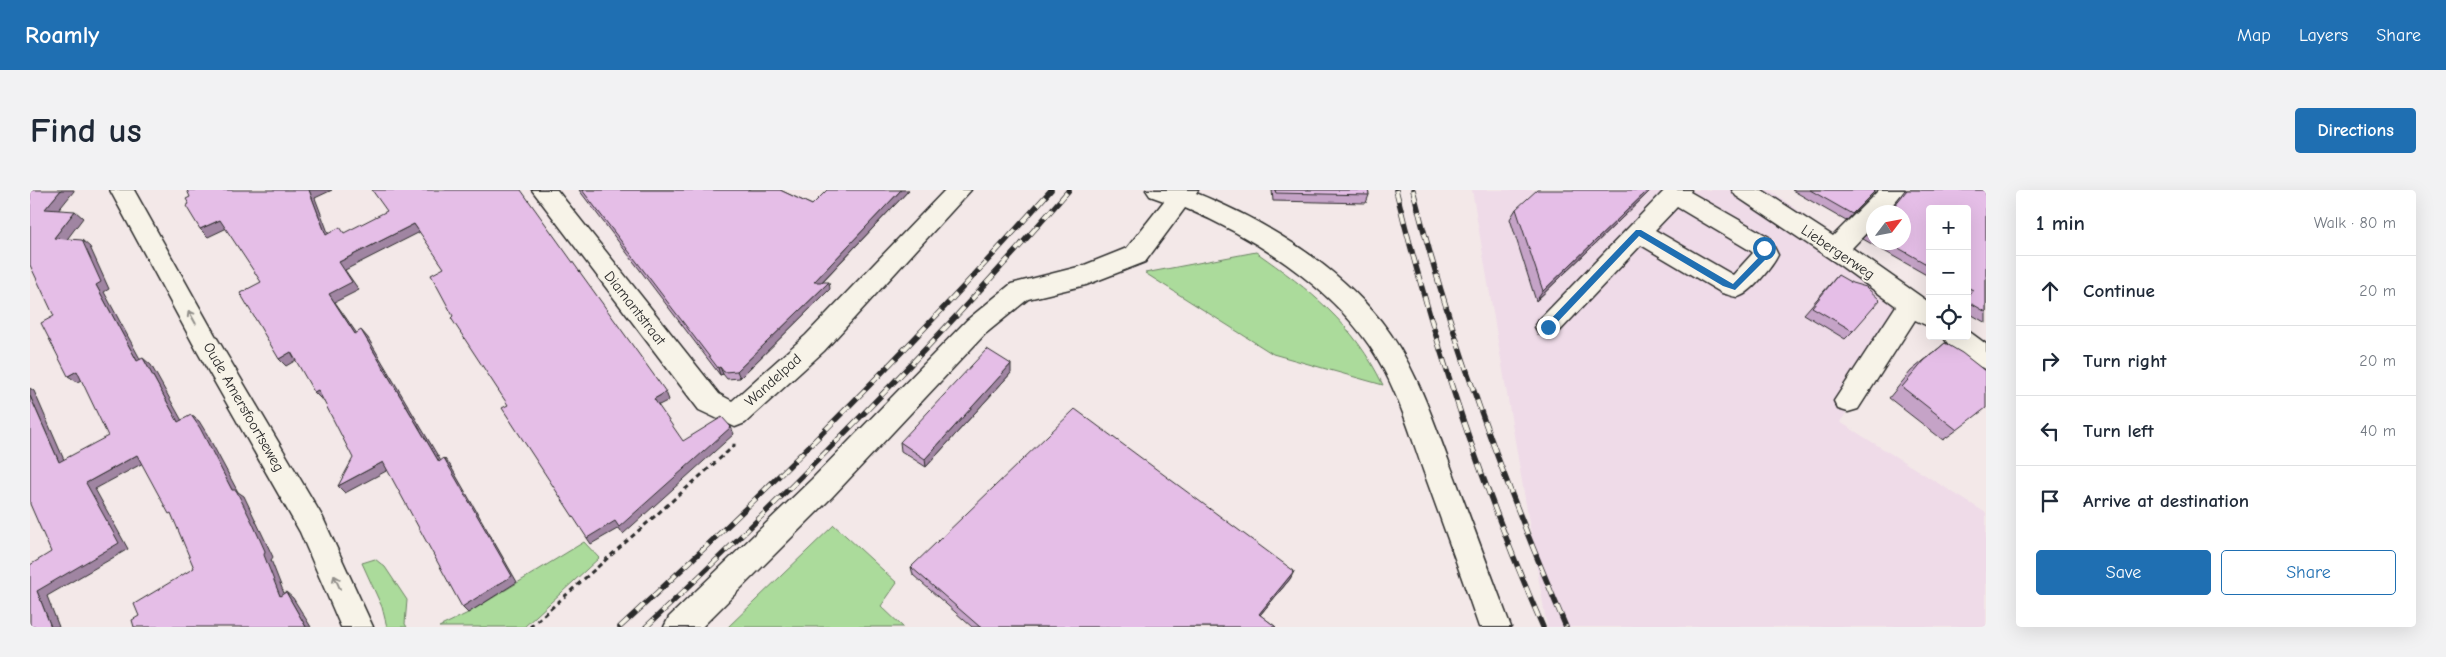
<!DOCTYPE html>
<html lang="en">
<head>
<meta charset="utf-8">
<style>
  :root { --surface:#fff; --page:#f2f2f3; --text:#1f2937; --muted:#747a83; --line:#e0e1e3; --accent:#1f6fb2 }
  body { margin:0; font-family:"Comic Neue",sans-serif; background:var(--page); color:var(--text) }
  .controls { position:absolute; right:15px; top:15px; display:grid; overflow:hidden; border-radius:5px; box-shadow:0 5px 20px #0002 }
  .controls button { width:45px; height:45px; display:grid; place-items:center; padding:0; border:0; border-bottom:1px solid var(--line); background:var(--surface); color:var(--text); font:25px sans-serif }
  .compass { position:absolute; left:1836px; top:15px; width:45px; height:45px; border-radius:50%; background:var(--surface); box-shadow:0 5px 20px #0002; rotate:58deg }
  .stop { position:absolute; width:15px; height:15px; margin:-11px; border:4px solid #1f6fb2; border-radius:50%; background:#fff }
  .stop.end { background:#1f6fb2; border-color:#fff; box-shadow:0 1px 5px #0008 }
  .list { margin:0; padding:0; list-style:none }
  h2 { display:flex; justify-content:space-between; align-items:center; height:65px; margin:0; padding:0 20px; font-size:21px }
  h2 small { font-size:16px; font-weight:400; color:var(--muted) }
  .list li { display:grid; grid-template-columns:32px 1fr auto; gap:15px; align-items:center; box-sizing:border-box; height:70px; padding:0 20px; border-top:1px solid var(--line) }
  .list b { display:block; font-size:19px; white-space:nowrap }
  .list em { font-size:16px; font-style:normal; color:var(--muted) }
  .actions { display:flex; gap:10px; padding:15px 20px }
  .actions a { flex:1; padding:11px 0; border:1px solid var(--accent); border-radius:5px; text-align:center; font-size:18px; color:var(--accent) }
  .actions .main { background:var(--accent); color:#fff }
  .icon { flex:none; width:28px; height:28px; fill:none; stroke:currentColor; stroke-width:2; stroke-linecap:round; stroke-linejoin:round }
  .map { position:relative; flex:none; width:1956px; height:437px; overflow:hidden; border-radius:5px }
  header { display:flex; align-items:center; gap:30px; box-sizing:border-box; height:70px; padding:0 25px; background:var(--accent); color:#fff }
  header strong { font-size:24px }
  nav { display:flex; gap:28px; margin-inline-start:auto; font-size:18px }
  .intro { display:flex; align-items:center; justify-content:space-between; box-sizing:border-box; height:120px; padding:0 30px }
  h1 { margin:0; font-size:35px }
  .button { padding:12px 22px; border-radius:5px; background:var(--accent); color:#fff; font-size:18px; font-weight:700 }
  main { display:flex; gap:30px; padding:0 30px }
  aside { flex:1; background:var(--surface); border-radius:5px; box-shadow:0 5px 20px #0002 }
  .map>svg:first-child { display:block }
  .built { fill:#efdbe8 }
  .green { fill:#abdb9b; stroke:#6b8363 }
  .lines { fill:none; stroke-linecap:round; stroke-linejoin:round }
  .minor-casing { stroke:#2b2b2b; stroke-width:3 }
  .path { stroke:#2b2b2b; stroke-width:3; stroke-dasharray:5 4; stroke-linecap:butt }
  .minor { fill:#f7f3e8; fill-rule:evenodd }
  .rail-casing { stroke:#2b2b2b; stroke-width:5.5 }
  .rail { stroke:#f7f3e8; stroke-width:4; stroke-dasharray:11; stroke-linecap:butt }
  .wall { fill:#c5a3c7; stroke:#2b2b2b }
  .shaded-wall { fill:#a085a2; stroke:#2b2b2b }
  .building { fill:#e5bee7; stroke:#2b2b2b }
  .oneway { stroke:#918f8a }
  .route { fill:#1f6fb2 }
  .labels { text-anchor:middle; stroke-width:4; stroke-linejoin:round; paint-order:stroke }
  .street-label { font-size:15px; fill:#2b2b2b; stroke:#f7f3e8 }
</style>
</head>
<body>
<header>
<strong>Roamly</strong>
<nav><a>Map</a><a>Layers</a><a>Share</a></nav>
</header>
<div class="intro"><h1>Find us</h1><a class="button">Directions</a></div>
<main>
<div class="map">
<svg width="1956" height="437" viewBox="0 0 1956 437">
  <rect width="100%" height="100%" fill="#f3e8e8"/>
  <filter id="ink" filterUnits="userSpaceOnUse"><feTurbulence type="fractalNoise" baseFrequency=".02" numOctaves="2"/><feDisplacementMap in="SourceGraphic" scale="10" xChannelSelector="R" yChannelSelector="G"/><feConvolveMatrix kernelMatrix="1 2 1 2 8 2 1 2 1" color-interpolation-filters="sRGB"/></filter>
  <g filter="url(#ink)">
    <polygon class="built" points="1442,0 1740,0 1893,112 1810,232 1956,323 1956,437 1517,437"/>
    <g class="green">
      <path d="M1226,62c54,38 98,72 127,133l-110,-31 -128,-81z"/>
      <polygon points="804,335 867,393 851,416 873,437 698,437"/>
      <polygon points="554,352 569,368 494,437 409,437 438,423"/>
      <polygon points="345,369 355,377 377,410 375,434 377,437 357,437 352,417 332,373"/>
    </g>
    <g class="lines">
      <defs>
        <g id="minor">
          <polygon points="80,0 104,0 185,145 292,326 343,437 311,437 270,342 167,161"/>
          <polygon points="502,0 527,0 689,204 702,211 776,145 915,0 941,0 794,161 715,233 705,237 669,220"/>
          <path d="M1116,0h52l-2,3c69,28 138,70 185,128 34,43 51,96 70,146 20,54 40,107 60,160h-32c-18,-52 -37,-105 -56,-157 -15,-43 -28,-87 -54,-125 -42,-61 -117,-109 -184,-137l-40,54 -59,23 -58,14 -43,35 -153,163 -130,130h-38l5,-10 143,-138 155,-159 44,-36 71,-18 45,-18 37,-47 -14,-5z"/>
          <path d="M1635,0h26l-1,2 79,45 9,18c-5,11 -29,41 -41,42 -4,0 -10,-3 -15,-4l-81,-48 -84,89 -9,3 -9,-3 -4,-7 4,-7zM1647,17l74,44 2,2 -20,22 -78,-45z"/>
          <polygon points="1702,0 1732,0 1803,46 1849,0 1875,0 1856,22 1844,22 1844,35 1822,58 1900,113 1900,137 1885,130 1828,219 1818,222 1808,219 1804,211 1866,116 1811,76 1706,6"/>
          <path d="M1937,140l19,14v25c-15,-5 -36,-19 -43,-33h24z"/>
        </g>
      </defs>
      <use href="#minor" class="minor-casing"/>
      <polyline class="path" points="500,437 704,256 704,252"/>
      <use href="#minor" class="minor"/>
      <defs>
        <g id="rail">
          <path d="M1366,0c37,150 85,295 147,437"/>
          <path d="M1383,0c38,150 92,294 153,437"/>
          <path d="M590,437c151,-139 295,-283 431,-437"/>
          <path d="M616,437c148,-139 290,-283 423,-437"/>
        </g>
      </defs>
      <use href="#rail" class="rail-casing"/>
      <use href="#rail" class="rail"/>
    </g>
    <g class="wall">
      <polygon points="549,0 750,0 782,15 879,0 792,92 800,99 710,188 697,189 693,184 690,185"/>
      <polygon points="1242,0 1338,0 1339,5 1336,13 1243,11"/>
      <polygon points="1621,0 1506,111 1480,29 1486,19"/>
      <polygon points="1762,0 1846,0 1816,31"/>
      <polygon points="1875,0 1956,0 1956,133 1937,122 1937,19 1900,19 1900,87 1833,49 1844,38 1844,52 1874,52 1874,22 1847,22 1853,17 1863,16"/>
      <polygon points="1808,85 1823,141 1815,149 1774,124 1801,93"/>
      <polygon points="1915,153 1955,181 1927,240 1913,250 1859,208 1881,181"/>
      <polygon points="981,183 896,277 871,261 870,252"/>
      <polygon points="881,377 1264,381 1260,389 1230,425 1246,437 942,437 883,385"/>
    </g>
    <g class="shaded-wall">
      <polygon points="31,0 44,0 44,1 23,27 15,19"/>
      <polygon points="279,0 302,0 285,8 302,53 296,45"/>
      <polygon points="871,0 879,0 785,99 784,92"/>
      <polygon points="1618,0 1621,0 1506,111 1513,101"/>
      <polygon points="45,21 53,28 32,56 24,48"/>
      <polygon points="190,30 197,38 178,47 170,39"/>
      <polygon points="384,34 390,42 315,80 329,100 305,112 332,151 325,144 299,104 309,72"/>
      <polygon points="52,50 60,57 79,99 74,102 115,178 107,171 66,95"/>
      <polygon points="799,92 800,99 710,188 707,181"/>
      <polygon points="331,140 338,148 415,278 409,272"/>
      <polygon points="261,162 268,169 256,176 249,169"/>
      <polygon points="113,168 121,175 156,238 148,232"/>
      <polygon points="981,174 981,183 896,277 895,269"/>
      <polygon points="690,177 693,184 690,185 688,178"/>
      <polygon points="47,181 56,188 47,192 38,186"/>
      <polygon points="0,198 4,201 38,279 29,272 0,206"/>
      <polygon points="288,200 295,207 291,209 284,202"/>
      <polygon points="636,202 639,210 627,216 624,209"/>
      <polygon points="161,225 169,231 177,244 208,302 214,306 243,367 241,370 257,411 250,406 202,300"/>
      <polygon points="701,237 704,244 593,344 589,338 561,354 557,348"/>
      <polygon points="107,265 115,272 65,299 98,359 17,406 29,437 21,437 7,401 56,293"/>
      <polygon points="414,268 420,275 487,392 438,423 432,417"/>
      <polygon points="353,272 360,279 315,303 308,296"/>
      <polygon points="1264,381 1260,389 1225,431 1229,424"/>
      <polygon points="256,402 263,408 281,437 276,437"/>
    </g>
    <g class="building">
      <polygon points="0,0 31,0 15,19 45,21 24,48 52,50 71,92 66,95 107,171 113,168 148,232 161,225 170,238 202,300 206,300 223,334 235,361 234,365 250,406 256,402 276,437 104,437 102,430 109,426 104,414 164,378 141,323 139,324 107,265 56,293 89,353 7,401 21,437 0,437 0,375 21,362 0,314 0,206 29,272 78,246 47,181 38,186 11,133 24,126 0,75"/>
      <polygon points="157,0 279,0 296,45 310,37 314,43 357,21 342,0 491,0 636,202 624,209 653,251 692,227 701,237 589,337 585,331 557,348 472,218 478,215 421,128 423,126 401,85 414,78 384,34 309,72 322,92 299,104 325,144 331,140 409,272 414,268 482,386 432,417 353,272 308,296 323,268 288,200 284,202 261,162 249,169 210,103 231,92 190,30 170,39 156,16 159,14 156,9 160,7"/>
      <polygon points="552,0 750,0 782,15 797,0 871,0 784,92 799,92 707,181 694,182 690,177 688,178"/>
      <polygon points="1245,0 1338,0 1339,5 1246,3"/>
      <polygon points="1507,0 1618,0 1513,101 1486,19"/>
      <polygon points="1780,0 1846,0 1822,24"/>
      <polygon points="1877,0 1956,0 1956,122 1937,111 1937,107 1943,100 1937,97 1937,19 1900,19 1900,76 1858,52 1874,52 1874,22 1852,22 1853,17 1864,16"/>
      <polygon points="1844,39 1844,44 1840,42"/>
      <polygon points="1808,85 1822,93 1836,97 1850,110 1823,141 1782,117"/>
      <polygon points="1915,153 1932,163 1955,181 1956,181 1956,218 1927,240 1872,197 1894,171"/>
      <polygon points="957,159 981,174 895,269 870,252"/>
      <polygon points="1045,219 1264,381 1229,424 1246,437 950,437 881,377"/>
    </g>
    <defs><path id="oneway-shaft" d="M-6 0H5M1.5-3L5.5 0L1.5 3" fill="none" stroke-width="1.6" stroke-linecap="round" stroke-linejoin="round" transform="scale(1.25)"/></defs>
    <g class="oneway">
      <use href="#oneway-shaft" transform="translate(162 127) rotate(-119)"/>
      <use href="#oneway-shaft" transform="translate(307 392) rotate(-114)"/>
    </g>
  </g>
  <polygon class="route" points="1606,40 1611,40 1703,94 1732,64 1732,56 1737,56 1740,65 1705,100 1693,96 1609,46 1521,139 1516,139 1516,134"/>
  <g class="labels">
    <g class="street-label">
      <text transform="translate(1808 62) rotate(34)" y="5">Liebergerweg</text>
      <text transform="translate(605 118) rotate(52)" y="5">Diamantstraat</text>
      <text transform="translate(743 190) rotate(-42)" y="5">Wandelpad</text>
      <text transform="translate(214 217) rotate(60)" y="5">Oude Amersfoortseweg</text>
    </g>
  </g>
</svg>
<div class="controls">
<button>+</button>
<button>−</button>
<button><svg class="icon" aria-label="locate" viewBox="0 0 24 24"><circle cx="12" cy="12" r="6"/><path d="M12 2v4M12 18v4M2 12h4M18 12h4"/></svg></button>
</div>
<svg class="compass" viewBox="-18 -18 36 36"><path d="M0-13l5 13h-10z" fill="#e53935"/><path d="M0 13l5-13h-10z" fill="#747a83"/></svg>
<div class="stop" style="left:1734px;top:58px"></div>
<div class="stop end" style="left:1518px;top:137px"></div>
</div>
<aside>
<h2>1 min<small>Walk · 80 m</small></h2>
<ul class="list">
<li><svg class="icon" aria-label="ahead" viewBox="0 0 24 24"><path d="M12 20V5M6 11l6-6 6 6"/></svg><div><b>Continue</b></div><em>20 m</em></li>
<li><svg class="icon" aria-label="right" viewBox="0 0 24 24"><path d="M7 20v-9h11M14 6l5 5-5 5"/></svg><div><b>Turn right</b></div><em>20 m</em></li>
<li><svg class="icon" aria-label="left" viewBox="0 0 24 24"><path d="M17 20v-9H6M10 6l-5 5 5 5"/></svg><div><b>Turn left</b></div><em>40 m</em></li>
<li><svg class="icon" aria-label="arrive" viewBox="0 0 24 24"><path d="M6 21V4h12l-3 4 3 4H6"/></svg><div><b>Arrive at destination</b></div></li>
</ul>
<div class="actions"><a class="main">Save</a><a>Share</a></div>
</aside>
</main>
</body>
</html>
